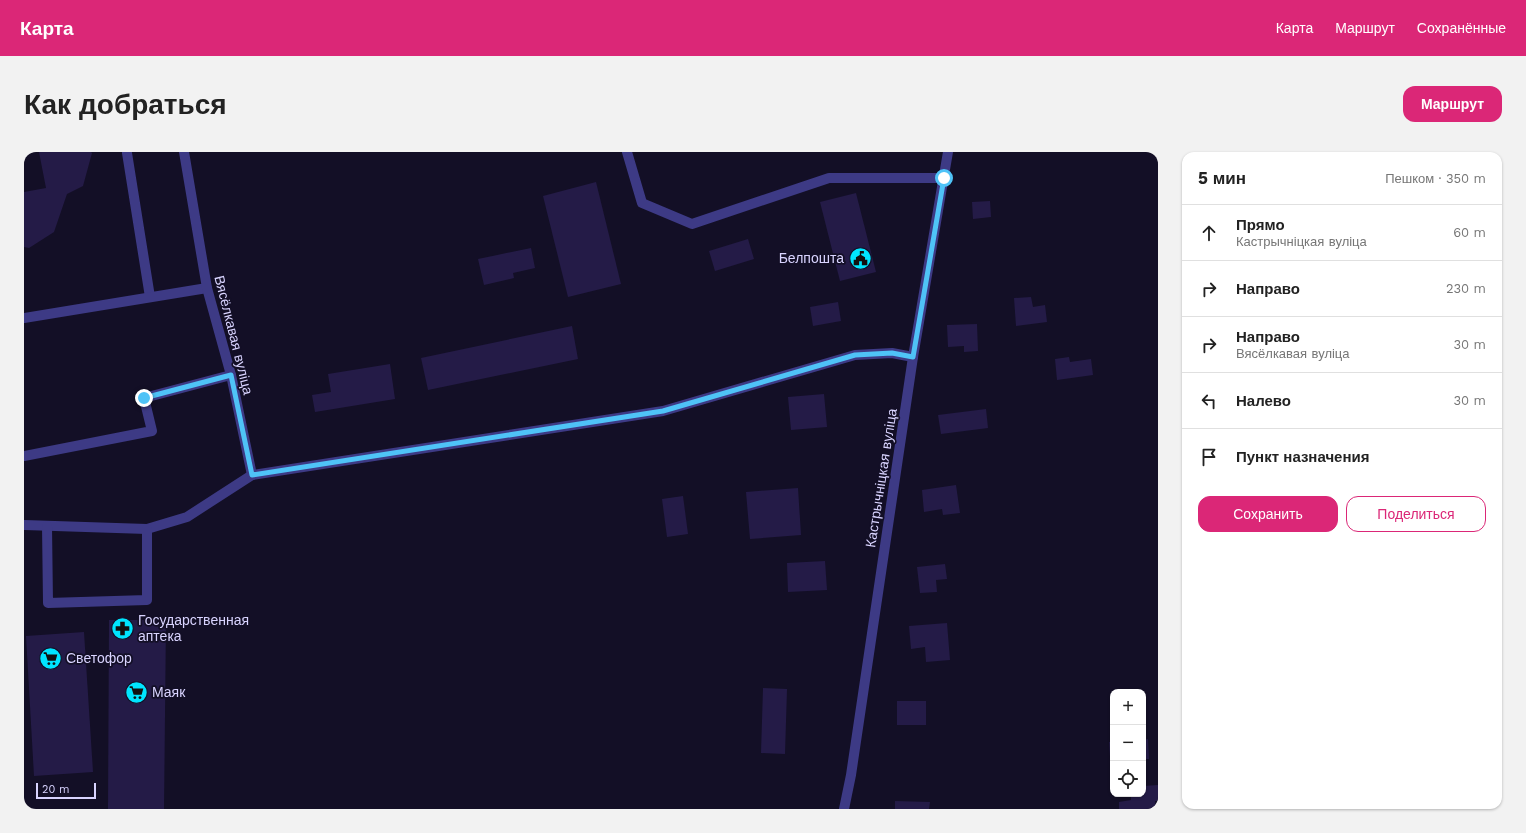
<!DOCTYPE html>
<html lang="ru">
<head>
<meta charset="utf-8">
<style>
  :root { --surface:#fff; --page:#f2f2f2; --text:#222; --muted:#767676; --line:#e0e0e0; --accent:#db2777 }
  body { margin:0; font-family:"Work Sans",sans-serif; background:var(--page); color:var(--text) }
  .controls { position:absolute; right:12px; bottom:12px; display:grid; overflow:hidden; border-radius:8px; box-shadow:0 1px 3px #0004 }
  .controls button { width:36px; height:36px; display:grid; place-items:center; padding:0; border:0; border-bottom:1px solid var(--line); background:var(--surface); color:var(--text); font:20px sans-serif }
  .scale { position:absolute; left:12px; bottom:10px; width:60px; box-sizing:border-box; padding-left:4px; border:2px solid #d9d4ff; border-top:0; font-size:11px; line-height:14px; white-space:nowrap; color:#d9d4ff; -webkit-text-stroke:3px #130f26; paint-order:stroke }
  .stop { position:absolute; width:12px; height:12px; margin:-9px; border:3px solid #4fc3f7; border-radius:50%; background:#fff }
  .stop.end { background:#4fc3f7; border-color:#fff; box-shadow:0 1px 4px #0008 }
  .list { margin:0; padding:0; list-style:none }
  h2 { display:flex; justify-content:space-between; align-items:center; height:52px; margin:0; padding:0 16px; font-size:17px }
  h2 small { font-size:13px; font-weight:400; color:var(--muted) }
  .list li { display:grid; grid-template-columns:26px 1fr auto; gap:12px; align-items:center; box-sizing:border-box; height:56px; padding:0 16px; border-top:1px solid var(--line) }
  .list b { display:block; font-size:15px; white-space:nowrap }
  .list p { margin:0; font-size:13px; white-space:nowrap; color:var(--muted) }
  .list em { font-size:13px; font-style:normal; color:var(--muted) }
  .actions { display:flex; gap:8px; padding:12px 16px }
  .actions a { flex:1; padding:9px 0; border:1px solid var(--accent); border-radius:12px; text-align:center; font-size:14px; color:var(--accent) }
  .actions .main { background:var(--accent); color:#fff }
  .icon { flex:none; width:22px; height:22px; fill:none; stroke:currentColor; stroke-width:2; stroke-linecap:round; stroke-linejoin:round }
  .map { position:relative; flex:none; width:1134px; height:657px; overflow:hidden; border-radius:12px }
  header { display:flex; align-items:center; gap:24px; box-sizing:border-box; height:56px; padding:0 20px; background:var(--accent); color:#fff }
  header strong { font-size:19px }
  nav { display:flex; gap:22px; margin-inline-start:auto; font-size:14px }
  .intro { display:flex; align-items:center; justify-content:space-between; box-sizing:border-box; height:96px; padding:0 24px }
  h1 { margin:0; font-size:28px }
  .button { padding:10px 18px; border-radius:12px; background:var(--accent); color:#fff; font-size:14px; font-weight:700 }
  main { display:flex; gap:24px; padding:0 24px }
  aside { flex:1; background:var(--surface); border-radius:12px; box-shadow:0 1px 3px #0004 }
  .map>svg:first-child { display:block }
  .building { fill:#241b47 }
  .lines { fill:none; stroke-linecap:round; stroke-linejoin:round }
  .service { stroke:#3d3a85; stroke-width:10 }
  .minor { stroke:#3d3a85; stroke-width:10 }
  .tertiary { stroke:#3d3a85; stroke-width:10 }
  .route { stroke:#4fc3f7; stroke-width:5 }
  .labels { text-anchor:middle; stroke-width:3.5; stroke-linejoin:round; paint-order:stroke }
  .poi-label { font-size:14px; fill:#d9d4ff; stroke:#130f26; text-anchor:start }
  .street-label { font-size:14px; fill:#d9d4ff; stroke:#130f26 }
</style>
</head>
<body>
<header>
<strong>Карта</strong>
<nav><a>Карта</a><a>Маршрут</a><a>Сохранённые</a></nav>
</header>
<div class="intro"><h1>Как добраться</h1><a class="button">Маршрут</a></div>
<main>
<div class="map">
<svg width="1134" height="657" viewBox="0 0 1134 657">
  <rect width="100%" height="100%" fill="#130f26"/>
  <g class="building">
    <polygon points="15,0 67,0 68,1 59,34 43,42 30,80 5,96 0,95 0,40 22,36"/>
    <polygon points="572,30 597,132 544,145 519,44"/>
    <polygon points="832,41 852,120 816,129 796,50"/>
    <polygon points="966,49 967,65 949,67 948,50"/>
    <polygon points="724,87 730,107 691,119 685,99"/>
    <polygon points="507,96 511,116 489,121 490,126 460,133 454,107"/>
    <polygon points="1007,145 1009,155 1021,153 1023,170 992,174 990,146"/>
    <polygon points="814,150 817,169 789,174 786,155"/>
    <polygon points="953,172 954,199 940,200 940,194 924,195 923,173"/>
    <polygon points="548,174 554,207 404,238 397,206"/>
    <polygon points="1045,205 1046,210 1067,207 1069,223 1033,228 1031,207"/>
    <polygon points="366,212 371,247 291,260 288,243 307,240 304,222"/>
    <polygon points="800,242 803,275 767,278 764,245"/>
    <polygon points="962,257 964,276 917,282 914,263"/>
    <polygon points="932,333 936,361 919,363 918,357 900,360 898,338"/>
    <polygon points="774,336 777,383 726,387 722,340"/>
    <polygon points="659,344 664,382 643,385 638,347"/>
    <polygon points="801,409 803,438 764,440 763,411"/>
    <polygon points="921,412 923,427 912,428 913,440 896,441 893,415"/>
    <polygon points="85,468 142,468 140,657 84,657"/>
    <polygon points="923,471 926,508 902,510 901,495 887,497 885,474"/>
    <polygon points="60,480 69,620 10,624 2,484"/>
    <polygon points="739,536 763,537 761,602 737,601"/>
    <rect x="873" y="549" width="29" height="24"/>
    <polygon points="1124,587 1125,607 1119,607 1119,588"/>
    <polygon points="1085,590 1089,590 1089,620 1087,620"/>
    <polygon points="1134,633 1134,649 1131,649 1132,657 1095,657 1095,650 1107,648 1107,642 1119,642 1119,634"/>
    <polygon points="871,649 906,650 905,657 871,657"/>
  </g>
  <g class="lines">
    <g class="service">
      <polyline points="603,0 618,51 668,72 805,26 920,26"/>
      <polyline points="103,1 126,145"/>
      <polyline points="0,166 183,136"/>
      <polyline points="0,304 128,279 120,246 207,223"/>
      <polyline points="0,373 123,377 163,365 228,323"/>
      <polyline points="23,374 24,451 123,448 123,377"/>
    </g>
    <polyline class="minor" points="160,0 183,136 207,223 228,323 639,259 831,203 868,201 889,205"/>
    <polyline class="tertiary" points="820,657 827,623 889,205 924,0"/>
  </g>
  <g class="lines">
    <polyline class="route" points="120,246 207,223 228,323 639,259 831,203 868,201 889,205 920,26"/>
  </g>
  <defs>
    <symbol id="civic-disc" viewBox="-11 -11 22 22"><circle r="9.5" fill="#00e5ff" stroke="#130f26"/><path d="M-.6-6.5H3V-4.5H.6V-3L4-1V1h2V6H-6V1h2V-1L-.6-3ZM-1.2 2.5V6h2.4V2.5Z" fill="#111"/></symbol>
    <symbol id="pharmacy-disc" viewBox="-11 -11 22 22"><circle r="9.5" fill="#00e5ff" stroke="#130f26"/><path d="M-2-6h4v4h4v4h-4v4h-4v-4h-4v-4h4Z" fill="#111"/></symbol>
    <symbol id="supermarket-disc" viewBox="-11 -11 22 22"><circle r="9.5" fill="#00e5ff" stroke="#130f26"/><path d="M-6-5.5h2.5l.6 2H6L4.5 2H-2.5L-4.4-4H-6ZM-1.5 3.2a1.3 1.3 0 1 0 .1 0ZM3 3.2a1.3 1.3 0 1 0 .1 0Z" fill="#111"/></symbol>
  </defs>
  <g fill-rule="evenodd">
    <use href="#civic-disc" x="824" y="94" width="25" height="25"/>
    <use href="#pharmacy-disc" x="86" y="464" width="25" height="25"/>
    <use href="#supermarket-disc" x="14" y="494" width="25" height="25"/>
    <use href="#supermarket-disc" x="100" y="528" width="25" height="25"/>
  </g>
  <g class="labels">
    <g class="poi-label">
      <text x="820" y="111" text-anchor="end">Белпошта</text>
      <text x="114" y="473">Государственная<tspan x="114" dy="16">аптека</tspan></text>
      <text x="42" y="511">Светофор</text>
      <text x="128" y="545">Маяк</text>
    </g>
    <g class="street-label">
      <text transform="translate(210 183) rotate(76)" y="5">Вясёлкавая вуліца</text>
      <text transform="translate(857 326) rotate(-81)" y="5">Кастрычніцкая вуліца</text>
    </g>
  </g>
</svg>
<div class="controls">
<button>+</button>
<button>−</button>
<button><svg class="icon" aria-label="locate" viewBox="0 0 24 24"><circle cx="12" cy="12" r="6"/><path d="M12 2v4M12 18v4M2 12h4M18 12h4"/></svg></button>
</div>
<div class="scale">20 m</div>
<div class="stop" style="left:920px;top:26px"></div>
<div class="stop end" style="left:120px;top:246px"></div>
</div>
<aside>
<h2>5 мин<small>Пешком · 350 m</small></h2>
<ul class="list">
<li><svg class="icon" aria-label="ahead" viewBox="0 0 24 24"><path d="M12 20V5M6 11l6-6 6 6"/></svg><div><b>Прямо</b><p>Кастрычніцкая вуліца</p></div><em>60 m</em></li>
<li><svg class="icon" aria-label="right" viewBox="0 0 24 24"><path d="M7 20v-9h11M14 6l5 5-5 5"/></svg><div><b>Направо</b></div><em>230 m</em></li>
<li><svg class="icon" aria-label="right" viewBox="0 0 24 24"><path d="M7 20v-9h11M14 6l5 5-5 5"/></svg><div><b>Направо</b><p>Вясёлкавая вуліца</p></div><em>30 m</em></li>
<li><svg class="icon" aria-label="left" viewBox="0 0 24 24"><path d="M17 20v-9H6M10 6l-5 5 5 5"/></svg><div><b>Налево</b></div><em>30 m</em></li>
<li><svg class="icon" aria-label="arrive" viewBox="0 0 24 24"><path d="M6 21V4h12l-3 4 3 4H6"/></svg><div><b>Пункт назначения</b></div></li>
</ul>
<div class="actions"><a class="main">Сохранить</a><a>Поделиться</a></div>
</aside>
</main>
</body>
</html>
